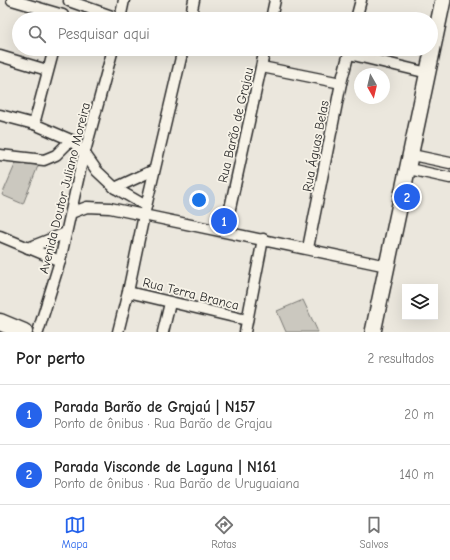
<!DOCTYPE html>
<html lang="pt">
<head>
<meta charset="utf-8">
<style>
  :root { --surface:#fff; --page:#f6f6f6; --text:#222; --muted:#767676; --line:#e0e0e0; --accent:#2563eb }
  body { margin:0; font-family:"Comic Neue",sans-serif; background:var(--page); color:var(--text) }
  .controls { position:absolute; right:12px; bottom:12px; display:grid; overflow:hidden; border-radius:0px; box-shadow:0 4px 16px #0002 }
  .controls button { width:36px; height:36px; display:grid; place-items:center; padding:0; border:0; border-bottom:1px solid var(--line); background:var(--surface); color:var(--text); font:20px sans-serif }
  .compass { position:absolute; left:354px; top:68px; width:36px; height:36px; border-radius:50%; background:var(--surface); box-shadow:0 4px 16px #0002; rotate:172deg }
  .you { position:absolute; left:199px; top:200px; width:14px; height:14px; margin:-10px; border:3px solid #fff; border-radius:50%; background:#1a73e8; box-shadow:0 0 0 6px #1a73e833 }
  .badge { display:grid; place-items:center; width:26px; height:26px; border-radius:50%; background:var(--accent); color:#fff; font-size:13px; font-weight:700 }
  .pin { position:absolute; translate:-50% -50%; border:2px solid #fff; box-shadow:0 1px 4px #0006 }
  .list { margin:0; padding:0; list-style:none }
  h2 { display:flex; justify-content:space-between; align-items:center; height:52px; margin:0; padding:0 16px; font-size:17px }
  h2 small { font-size:13px; font-weight:400; color:var(--muted) }
  .list li { display:grid; grid-template-columns:26px 1fr auto; gap:12px; align-items:center; box-sizing:border-box; height:60px; padding:0 16px; border-top:1px solid var(--line) }
  .list b { display:block; font-size:15px; white-space:nowrap }
  .list p { margin:0; font-size:13px; white-space:nowrap; color:var(--muted) }
  .list em { font-size:13px; font-style:normal; color:var(--muted) }
  .icon { flex:none; width:22px; height:22px; fill:none; stroke:currentColor; stroke-width:2; stroke-linecap:round; stroke-linejoin:round }
  .map { position:relative; flex:none; width:450px; height:332px; overflow:hidden }
  .search { position:absolute; background:var(--surface); box-shadow:0 4px 16px #0002; left:12px; right:12px; top:12px; height:44px; display:flex; align-items:center; gap:10px; box-sizing:border-box; padding:0 14px; border-radius:22px; color:var(--muted); font-size:15px }
  .sheet { height:172px; background:var(--surface) }
  nav { display:flex; justify-content:space-around; align-items:center; box-sizing:border-box; height:56px; border-top:1px solid var(--line); background:var(--surface); font-size:11px; color:var(--muted) }
  nav a { display:grid; justify-items:center; gap:2px }
  nav .on { color:var(--accent) }
  .map>svg:first-child { display:block }
  .green { fill:#cbc8bf; stroke:#7b7a75 }
  .lines { fill:none; stroke-linecap:round; stroke-linejoin:round }
  .street-casing { stroke:#2b2b2b; stroke-width:13 }
  .secondary-casing { stroke:#2b2b2b; stroke-width:18 }
  .primary-casing { stroke:#2b2b2b; stroke-width:19 }
  .street { stroke:#f7f3e8; stroke-width:10 }
  .secondary { stroke:#f7f3e8; stroke-width:15 }
  .primary { stroke:#f7f3e8; stroke-width:16 }
  .labels { text-anchor:middle; stroke-width:3.5; stroke-linejoin:round; paint-order:stroke }
  .street-label { font-size:13px; fill:#2b2b2b; stroke:#f7f3e8 }
</style>
</head>
<body>
<div class="map">
<svg width="450" height="332" viewBox="0 0 450 332">
  <rect width="100%" height="100%" fill="#ebe7dd"/>
  <filter id="ink" filterUnits="userSpaceOnUse"><feTurbulence type="fractalNoise" baseFrequency=".025" numOctaves="2"/><feDisplacementMap in="SourceGraphic" scale="8" xChannelSelector="R" yChannelSelector="G"/><feConvolveMatrix kernelMatrix="1 2 1 2 8 2 1 2 1" color-interpolation-filters="sRGB"/></filter>
  <g filter="url(#ink)">
    <g class="green">
      <polygon points="18,158 38,166 23,204 2,195"/>
      <polygon points="303,300 318,332 286,332 277,311"/>
    </g>
    <g class="lines">
      <defs>
        <g id="street">
          <polyline points="12,0 63,15"/>
          <polyline points="69,1 120,19"/>
          <polyline points="120,19 124,0"/>
          <polyline points="190,19 194,0"/>
          <polyline points="271,19 275,0"/>
          <polyline points="356,19 361,0"/>
          <polyline points="349,54 428,73"/>
          <polyline points="0,56 47,70"/>
          <polyline points="262,67 341,83"/>
          <polyline points="0,115 34,124 71,140 85,154 97,171 115,188 154,170"/>
          <polyline points="34,124 54,49"/>
          <polyline points="0,155 44,160 56,155 71,140"/>
          <polyline points="412,155 450,163"/>
          <polyline points="409,169 450,178"/>
          <polyline points="115,188 146,206"/>
          <polyline points="71,213 87,207 110,208 387,266"/>
          <polyline points="225,231 265,49"/>
          <polyline points="0,236 60,261"/>
          <polyline points="28,248 66,233"/>
          <polyline points="308,248 341,83 350,49"/>
          <polyline points="128,292 247,320"/>
          <polyline points="38,332 60,261 81,166 113,49"/>
          <polyline points="118,332 128,292 144,215 183,49"/>
          <polyline points="163,332 170,303"/>
          <polyline points="245,332 263,239"/>
        </g>
        <polyline id="secondary" points="373,332 443,0"/>
        <polyline id="primary" points="0,322 24,332"/>
      </defs>
      <use href="#street" class="street-casing"/>
      <use href="#secondary" class="secondary-casing"/>
      <use href="#primary" class="primary-casing"/>
      <use href="#street" class="street"/>
      <use href="#secondary" class="secondary"/>
      <use href="#primary" class="primary"/>
    </g>
  </g>
  <g class="labels">
    <g class="street-label">
      <text transform="translate(235 125) rotate(-77)" y="5">Rua Barão de Grajau</text>
      <text transform="translate(315 146) rotate(-79)" y="5">Rua Águas Belas</text>
      <text transform="translate(64 188) rotate(-76)" y="5">Avenida Doutor Juliano Moreira</text>
      <text transform="translate(191 293) rotate(14)" y="5">Rua Terra Branca</text>
    </g>
  </g>
</svg>
<div class="controls">
<button><svg class="icon" aria-label="layers" viewBox="0 0 24 24"><path d="M12 4l9 5-9 5-9-5zM3 14l9 5 9-5"/></svg></button>
</div>
<svg class="compass" viewBox="-18 -18 36 36"><path d="M0-13l5 13h-10z" fill="#e53935"/><path d="M0 13l5-13h-10z" fill="#767676"/></svg>
<div class="you"></div>
<div class="pin badge" style="left:224px;top:221px">1</div>
<div class="pin badge" style="left:407px;top:197px">2</div>
<div class="search"><svg class="icon" aria-label="search" viewBox="0 0 24 24"><circle cx="10" cy="10" r="6"/><path d="M15 15l6 6"/></svg>Pesquisar aqui</div>
</div>
<section class="sheet">
<h2>Por perto<small>2 resultados</small></h2>
<ul class="list">
<li><span class="badge">1</span><div><b>Parada Barão de Grajaú | N157</b><p>Ponto de ônibus · Rua Barão de Grajau</p></div><em>20 m</em></li>
<li><span class="badge">2</span><div><b>Parada Visconde de Laguna | N161</b><p>Ponto de ônibus · Rua Barão de Uruguaiana</p></div><em>140 m</em></li>
</ul>
</section>
<nav>
<a class="on"><svg class="icon" aria-label="map" viewBox="0 0 24 24"><path d="M3 6l6-2 6 2 6-2v14l-6 2-6-2-6 2zM9 4v14M15 6v14"/></svg>Mapa</a>
<a><svg class="icon" aria-label="directions" viewBox="0 0 24 24"><path d="M12 3l9 9-9 9-9-9zM9 14v-3h6M13 9l2 2-2 2"/></svg>Rotas</a>
<a><svg class="icon" aria-label="saved" viewBox="0 0 24 24"><path d="M7 4h10v16l-5-4-5 4z"/></svg>Salvos</a>
</nav>
</body>
</html>
